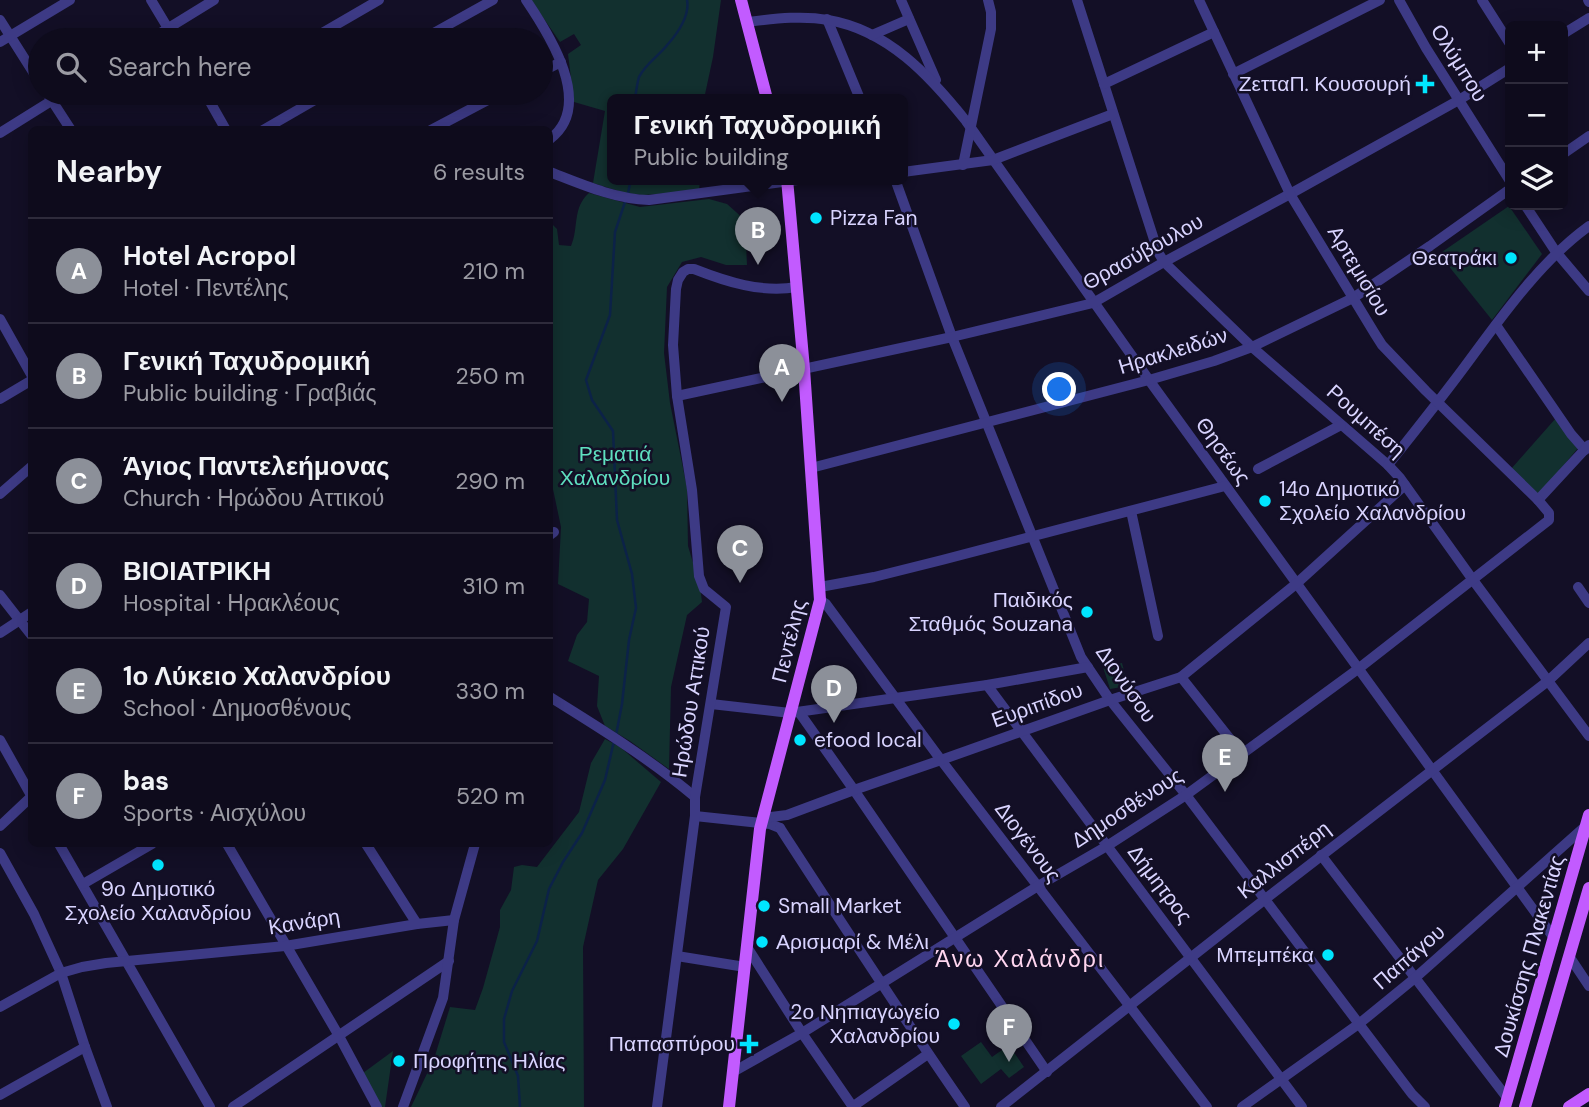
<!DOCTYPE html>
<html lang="en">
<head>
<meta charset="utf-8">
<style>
  :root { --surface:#0e0b1c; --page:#171425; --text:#f1f3f6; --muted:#9b9ba3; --line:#2e2b3b; --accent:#8c9099 }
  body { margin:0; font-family:"DM Sans",sans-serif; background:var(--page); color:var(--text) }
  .controls { position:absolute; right:21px; top:21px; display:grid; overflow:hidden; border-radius:10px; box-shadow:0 4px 18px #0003 }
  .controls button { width:63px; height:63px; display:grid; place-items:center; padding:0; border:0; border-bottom:2px solid var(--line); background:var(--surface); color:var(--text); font:35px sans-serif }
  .you { position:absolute; left:1060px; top:390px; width:24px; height:24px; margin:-18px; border:5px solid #fff; border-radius:50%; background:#1a73e8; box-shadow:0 0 0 10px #1a73e833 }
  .badge { display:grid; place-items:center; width:46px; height:46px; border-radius:50%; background:var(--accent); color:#fff; font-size:23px; font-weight:700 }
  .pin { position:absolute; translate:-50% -58px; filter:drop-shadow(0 2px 4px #0008) }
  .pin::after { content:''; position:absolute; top:37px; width:24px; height:21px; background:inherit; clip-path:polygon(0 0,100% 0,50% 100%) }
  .popup { position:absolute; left:607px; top:94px; width:301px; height:91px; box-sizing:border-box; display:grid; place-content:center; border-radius:10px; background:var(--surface); filter:drop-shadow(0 2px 5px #0005); font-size:23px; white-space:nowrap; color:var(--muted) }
  .popup b { font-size:26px; color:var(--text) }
  .popup::after { content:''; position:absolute; left:50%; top:100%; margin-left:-14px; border:14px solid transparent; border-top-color:var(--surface) }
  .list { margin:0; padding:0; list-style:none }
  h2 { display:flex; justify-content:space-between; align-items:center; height:91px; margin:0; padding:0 28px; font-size:30px }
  h2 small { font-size:23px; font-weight:400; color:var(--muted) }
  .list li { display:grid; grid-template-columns:46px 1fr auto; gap:21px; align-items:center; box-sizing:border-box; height:105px; padding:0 28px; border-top:2px solid var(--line) }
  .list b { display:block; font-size:26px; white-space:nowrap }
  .list p { margin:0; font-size:23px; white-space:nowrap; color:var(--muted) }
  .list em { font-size:23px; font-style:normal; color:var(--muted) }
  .icon { flex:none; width:38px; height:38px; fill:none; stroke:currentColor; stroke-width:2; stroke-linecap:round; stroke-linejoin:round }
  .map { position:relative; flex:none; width:1589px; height:1107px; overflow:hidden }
  .search { position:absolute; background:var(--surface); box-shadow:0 4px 18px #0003; left:28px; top:28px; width:525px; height:77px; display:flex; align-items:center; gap:18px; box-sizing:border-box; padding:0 24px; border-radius:38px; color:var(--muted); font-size:26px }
  .panel { position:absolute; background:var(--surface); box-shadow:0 4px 18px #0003; left:28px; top:126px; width:525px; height:721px; border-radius:10px }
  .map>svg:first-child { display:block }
  .green { fill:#12302f }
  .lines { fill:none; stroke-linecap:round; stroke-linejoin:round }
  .stream { stroke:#0c2248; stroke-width:2.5 }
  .minor { stroke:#3d3a85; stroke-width:10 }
  .major { stroke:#c25bff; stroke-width:12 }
  .poi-dot { fill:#00e5ff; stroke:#130f26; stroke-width:2.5 }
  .labels { text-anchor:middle; stroke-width:5; stroke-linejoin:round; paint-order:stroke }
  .street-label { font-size:21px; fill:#d9d4ff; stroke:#130f26 }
  .poi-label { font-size:21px; fill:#d9d4ff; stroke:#130f26; text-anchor:end }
  .park-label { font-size:21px; fill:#5fe0c0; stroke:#130f26 }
  .neighbourhood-label { font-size:23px; letter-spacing:2px; fill:#ffd6f0; stroke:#130f26 }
</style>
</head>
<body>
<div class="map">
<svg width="1589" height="1107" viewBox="0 0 1589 1107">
  <rect width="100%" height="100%" fill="#130f26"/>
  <g class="green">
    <polygon points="531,0 721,0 713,57 704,99 613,99 613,179 700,179 699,191 643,195 625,193 593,183 605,111 574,102 568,54 581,45 574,34 560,42"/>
    <path d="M589,193l51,14 69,-8 18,5 18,16 2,45h-21l-25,-8 -19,5 -15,25 -3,66 6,50 17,85 1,58 12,40 2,16 -15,13 -16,72 -2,82 -39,-28 -25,-15 -8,-20 2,-30 -31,-15 9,-26 10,-13 2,-23 -31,-15 3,-57 -11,-52v-253l7,7 2,16 12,1c8,-18 1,-38 18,-53z"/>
    <polygon points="1509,206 1542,254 1492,320 1439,254"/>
    <polygon points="1556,418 1578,448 1539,495 1511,469"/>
    <polygon points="1122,663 1128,686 1110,689 1103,667"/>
    <polygon points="605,739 620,747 661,782 623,849 598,880 583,947 584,1107 411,1107 434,1059 450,1007 475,1010 483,988 500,927 500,910 511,890 514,867 522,865 537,867 579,812 591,763"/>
    <polygon points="981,1042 992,1057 1009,1045 1024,1067 1009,1078 1001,1069 981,1084 961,1056"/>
    <polygon points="393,1051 385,1107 382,1107 363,1073"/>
  </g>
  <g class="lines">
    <g class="stream">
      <path d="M635,99c1,-7 2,-15 4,-22 7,-14 20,-21 29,-33 10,-11 22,-29 19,-44"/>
      <polyline points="628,193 631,179"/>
      <polyline points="616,735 622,704 629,640 636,608 632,574 617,520 613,431 592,400 586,380 610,315 615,232 626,199"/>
      <polyline points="520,1107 518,1076 504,1042 504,1019 512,991 537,941 549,889 563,862 582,833 605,780 614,741"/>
    </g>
    <g class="minor">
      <polyline points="151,0 175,40"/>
      <path d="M526,0c23,34 69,105 24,139"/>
      <polyline points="901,0 936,80"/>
      <polyline points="1077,0 1158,252 1164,262 1252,347 1388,465 1400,478 1473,580 1589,736"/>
      <polyline points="1399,0 1426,48 1510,181"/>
      <polyline points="1482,0 1510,44"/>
      <polyline points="1588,0 1589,2"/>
      <polyline points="827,19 860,99"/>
      <polyline points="0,20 40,83"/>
      <path d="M747,22c26,-3 55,-7 81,-2 60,10 102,56 138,101l183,259 405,558"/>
      <polyline points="1563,34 1589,18"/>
      <polyline points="872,35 909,19"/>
      <polyline points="149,40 214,0"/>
      <polyline points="310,40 379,0"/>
      <polyline points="421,40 493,0"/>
      <polyline points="0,42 70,0"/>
      <polyline points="541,72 561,62"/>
      <polyline points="1233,74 1380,0"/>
      <polyline points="1104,84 1214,32"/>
      <polyline points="47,93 71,130"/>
      <polyline points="205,93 226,130"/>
      <polyline points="209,100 221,93"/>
      <polyline points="263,130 327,93"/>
      <polyline points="431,130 501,93"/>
      <polyline points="0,133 64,93"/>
      <polyline points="1563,154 1589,136"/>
      <polyline points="963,165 991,29 991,12 988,0"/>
      <path d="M550,172c31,12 65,27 99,28l156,-21"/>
      <polyline points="903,172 993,160 1113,114"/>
      <polyline points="895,179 952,337 1081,657 1110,700 1186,795 1412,1094 1425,1107"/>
      <polyline points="1525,205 1556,252 1589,291"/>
      <polyline points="0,319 32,376"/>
      <polyline points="1496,325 1571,434 1585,450"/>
      <polyline points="677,396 952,337 1093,303 1164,262 1290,194 1459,100 1510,68"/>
      <polyline points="0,399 32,380"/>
      <path d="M1388,465c28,-35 56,-70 83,-107 33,-45 72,-99 118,-132"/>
      <polyline points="811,468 1149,380 1214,361 1252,347 1353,298 1430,246 1510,189"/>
      <polyline points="1258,469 1341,425"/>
      <polyline points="0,494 32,466"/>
      <polyline points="1538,500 1589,445"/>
      <polyline points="1131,511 1158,636"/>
      <polyline points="550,535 554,532"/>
      <polyline points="820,587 874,577 942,560 1225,486"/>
      <polyline points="1578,587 1589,603"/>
      <polyline points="0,595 32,636"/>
      <polyline points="820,600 826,604 941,760 1207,1107"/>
      <polyline points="0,633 32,612"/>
      <polyline points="1181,677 1242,754"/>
      <polyline points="987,685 1302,1107"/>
      <path d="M550,697c50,31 100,62 145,100"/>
      <polyline points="711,704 790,713 987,685 1088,667"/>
      <polyline points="799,712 854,790 1047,1072"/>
      <polyline points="0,740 32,797"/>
      <polyline points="695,816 770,824 780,828"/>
      <polyline points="763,818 787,815 854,790 941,760 1110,700 1181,677 1296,584 1405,485"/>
      <polyline points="0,826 32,796"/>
      <path d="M780,828c61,94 121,187 185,279"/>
      <polyline points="59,844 210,1107"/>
      <polyline points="227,844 339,1036 377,1107"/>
      <polyline points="366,844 417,924"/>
      <polyline points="0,853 34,914 61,973 85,1047 107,1107"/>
      <polyline points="1321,855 1508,1099"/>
      <polyline points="83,884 152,844"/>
      <polyline points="747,947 802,1033 853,1107"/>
      <polyline points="677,956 745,967"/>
      <polyline points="1569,956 1589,986"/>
      <polyline points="0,1007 61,973 82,967 106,963 285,946 417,924 454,920"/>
      <polyline points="733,1072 802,1033 1038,886 1107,846 1186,795 1358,669 1549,520 1549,513 1538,500 1426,391 1382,345 1375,334 1290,194 1199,0"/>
      <polyline points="0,1095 85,1047"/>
      <polyline points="233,1107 449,961"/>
      <polyline points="403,1107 443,998 454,920 475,844"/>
      <path d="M657,1107l38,-291v-19l31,-190 -22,-18 -5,-13 -7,-86 -15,-94 -4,-51 3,-56 2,-9 5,-8 5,-3h6c33,13 67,24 103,18"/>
      <polyline points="852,1107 928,1054"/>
      <polyline points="1001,1107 1264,900 1548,681 1589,643"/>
      <polyline points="1242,1107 1360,1023 1415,978 1588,824"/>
    </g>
    <g class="major">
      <polyline points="741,0 767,99"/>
      <polyline points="729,1107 760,829 820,600 804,369 787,179"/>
      <polyline points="1505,1107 1589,815"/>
      <polyline points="1525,1107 1589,888"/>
      <polyline points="1569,1107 1589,1094"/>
    </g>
  </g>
  <g class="poi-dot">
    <path d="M1421.5 73.5h7v7h7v7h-7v7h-7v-7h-7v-7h7z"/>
    <circle cx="816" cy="218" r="7"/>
    <circle cx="1511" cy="258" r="7"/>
    <circle cx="1265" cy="501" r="7"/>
    <circle cx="1087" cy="612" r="7"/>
    <circle cx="800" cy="740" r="7"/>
    <circle cx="158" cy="865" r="7"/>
    <circle cx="764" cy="906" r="7"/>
    <circle cx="762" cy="942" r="7"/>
    <circle cx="1328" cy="955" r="7"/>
    <circle cx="954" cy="1024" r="7"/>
    <path d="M745.5 1033.5h7v7h7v7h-7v7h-7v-7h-7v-7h7z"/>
    <circle cx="399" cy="1061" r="7"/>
  </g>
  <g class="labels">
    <g class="street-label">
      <text transform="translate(1459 63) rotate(58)" y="7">Ολύμπου</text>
      <text transform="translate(1143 252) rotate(-29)" y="7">Θρασύβουλου</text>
      <text transform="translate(1359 271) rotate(59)" y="7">Αρτεμισίου</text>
      <text transform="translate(1173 351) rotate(-17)" y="7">Ηρακλειδών</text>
      <text transform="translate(1366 421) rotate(42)" y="7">Ρουμπέση</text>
      <text transform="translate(1223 451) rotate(54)" y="7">Θησέως</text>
      <text transform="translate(789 641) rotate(-76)" y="7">Πεντέλης</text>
      <text transform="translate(1126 684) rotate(55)" y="7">Διονύσου</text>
      <text transform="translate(691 702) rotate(-81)" y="7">Ηρώδου Αττικού</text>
      <text transform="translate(1037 705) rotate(-20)" y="7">Ευριπίδου</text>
      <text transform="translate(1127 808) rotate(-33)" y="7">Δημοσθένους</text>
      <text transform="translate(1028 842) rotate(53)" y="7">Διογένους</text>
      <text transform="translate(1284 860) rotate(-38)" y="7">Καλλισπέρη</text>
      <text transform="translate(1160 884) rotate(53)" y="7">Δήμητρος</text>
      <text transform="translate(304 922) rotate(-9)" y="7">Κανάρη</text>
      <text transform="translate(1529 956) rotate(-74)" y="7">Δουκίσσης Πλακεντίας</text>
      <text transform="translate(1409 957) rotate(-41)" y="7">Παπάγου</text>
    </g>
    <g class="poi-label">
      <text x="1411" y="91">ΖετταΠ. Κουσουρή</text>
      <text x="830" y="225" text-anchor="start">Pizza Fan</text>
      <text x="1497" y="265">Θεατράκι</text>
      <text x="1279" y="496" text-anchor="start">14ο Δημοτικό<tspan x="1279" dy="24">Σχολείο Χαλανδρίου</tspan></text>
      <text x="1073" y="607">Παιδικός<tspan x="1073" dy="24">Σταθμός Souzana</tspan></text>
      <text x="814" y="747" text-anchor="start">efood local</text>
      <text x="158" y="896" text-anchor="middle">9ο Δημοτικό<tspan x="158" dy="24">Σχολείο Χαλανδρίου</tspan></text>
      <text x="778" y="913" text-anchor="start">Small Market</text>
      <text x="776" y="949" text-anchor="start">Αρισμαρί &amp; Μέλι</text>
      <text x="1314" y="962">Μπεμπέκα</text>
      <text x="940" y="1019">2ο Νηπιαγωγείο<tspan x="940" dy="24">Χαλανδρίου</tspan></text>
      <text x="735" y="1051">Παπασπύρου</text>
      <text x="413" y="1068" text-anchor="start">Προφήτης Ηλίας</text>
    </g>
    <g class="park-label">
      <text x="615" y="461">Ρεματιά<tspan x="615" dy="24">Χαλανδρίου</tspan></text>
    </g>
    <g class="neighbourhood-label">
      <text x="1020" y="967">Άνω Χαλάνδρι</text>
    </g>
  </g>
</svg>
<div class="controls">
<button>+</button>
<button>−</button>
<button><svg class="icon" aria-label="layers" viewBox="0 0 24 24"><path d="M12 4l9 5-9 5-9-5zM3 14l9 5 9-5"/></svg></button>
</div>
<div class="you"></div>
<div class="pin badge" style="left:782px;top:402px">A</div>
<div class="pin badge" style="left:758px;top:265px">B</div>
<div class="popup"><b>Γενική Ταχυδρομική</b>Public building</div>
<div class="pin badge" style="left:740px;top:583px">C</div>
<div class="pin badge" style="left:834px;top:723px">D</div>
<div class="pin badge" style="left:1225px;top:792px">E</div>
<div class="pin badge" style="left:1009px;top:1062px">F</div>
<div class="search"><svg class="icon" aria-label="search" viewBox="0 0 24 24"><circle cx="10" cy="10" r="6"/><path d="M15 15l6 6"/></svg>Search here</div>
<section class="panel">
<h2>Nearby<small>6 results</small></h2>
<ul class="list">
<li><span class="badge">A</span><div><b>Hotel Acropol</b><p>Hotel · Πεντέλης</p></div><em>210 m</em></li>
<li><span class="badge">B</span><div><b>Γενική Ταχυδρομική</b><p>Public building · Γραβιάς</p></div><em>250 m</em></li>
<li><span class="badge">C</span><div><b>Άγιος Παντελεήμονας</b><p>Church · Ηρώδου Αττικού</p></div><em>290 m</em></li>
<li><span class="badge">D</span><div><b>ΒΙΟΙΑΤΡΙΚΗ</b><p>Hospital · Ηρακλέους</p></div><em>310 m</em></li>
<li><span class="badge">E</span><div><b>1ο Λύκειο Χαλανδρίου</b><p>School · Δημοσθένους</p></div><em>330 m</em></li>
<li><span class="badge">F</span><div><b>bas</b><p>Sports · Αισχύλου</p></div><em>520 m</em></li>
</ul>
</section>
</div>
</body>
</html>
